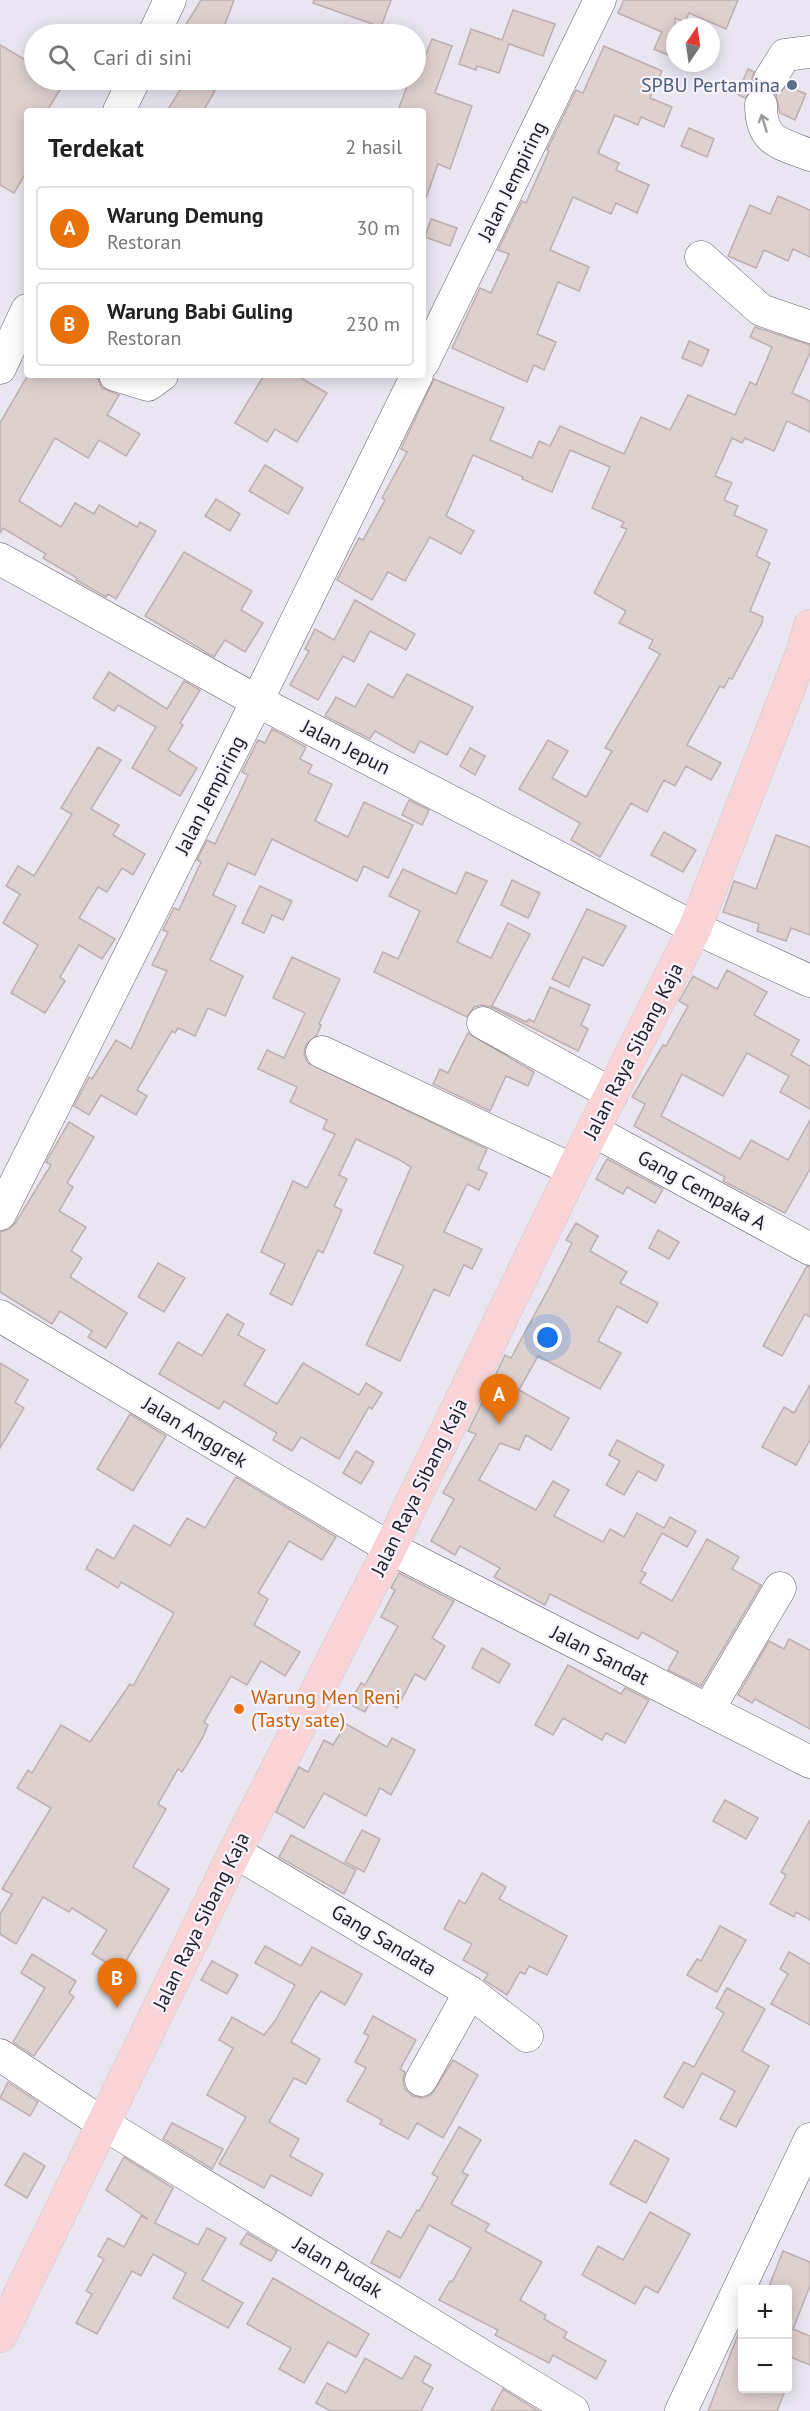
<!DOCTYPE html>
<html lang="id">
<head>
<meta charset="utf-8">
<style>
  :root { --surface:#fff; --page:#f2f2f2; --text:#222; --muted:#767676; --line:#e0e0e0; --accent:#8c309a }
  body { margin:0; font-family:"PT Sans",sans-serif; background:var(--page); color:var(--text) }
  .controls { position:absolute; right:18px; bottom:18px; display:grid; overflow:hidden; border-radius:6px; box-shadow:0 3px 15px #0003 }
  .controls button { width:54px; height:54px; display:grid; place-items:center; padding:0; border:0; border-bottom:2px solid var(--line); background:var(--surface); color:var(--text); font:30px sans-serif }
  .compass { position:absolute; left:666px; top:18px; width:54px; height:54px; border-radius:50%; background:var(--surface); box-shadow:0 3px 15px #0003; rotate:13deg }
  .you { position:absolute; left:548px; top:1338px; width:21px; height:21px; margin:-15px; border:4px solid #fff; border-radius:50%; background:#1a73e8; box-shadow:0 0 0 9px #1a73e833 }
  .badge { display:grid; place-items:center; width:39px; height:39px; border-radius:50%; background:var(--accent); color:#fff; font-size:20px; font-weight:700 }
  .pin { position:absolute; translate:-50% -50px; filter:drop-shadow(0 2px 3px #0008) }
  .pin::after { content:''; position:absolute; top:32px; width:21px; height:18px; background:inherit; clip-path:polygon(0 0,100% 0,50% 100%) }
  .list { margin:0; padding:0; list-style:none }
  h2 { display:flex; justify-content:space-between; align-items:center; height:78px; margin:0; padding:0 24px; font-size:26px }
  h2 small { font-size:20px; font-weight:400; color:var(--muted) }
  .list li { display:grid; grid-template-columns:39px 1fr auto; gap:18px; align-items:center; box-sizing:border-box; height:84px; margin:0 12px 12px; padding:0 12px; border:2px solid var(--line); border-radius:6px }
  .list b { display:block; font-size:22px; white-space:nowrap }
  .list p { margin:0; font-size:20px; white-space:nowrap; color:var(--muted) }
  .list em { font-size:20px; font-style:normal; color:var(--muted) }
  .icon { flex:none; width:33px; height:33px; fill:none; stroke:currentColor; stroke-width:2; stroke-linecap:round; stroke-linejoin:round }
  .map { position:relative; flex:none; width:810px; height:2411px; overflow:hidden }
  .search { position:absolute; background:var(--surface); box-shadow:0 3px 15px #0003; left:24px; top:24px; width:402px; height:66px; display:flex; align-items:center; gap:15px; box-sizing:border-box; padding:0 21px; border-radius:33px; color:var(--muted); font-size:22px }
  .panel { position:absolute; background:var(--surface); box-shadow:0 3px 15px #0003; left:24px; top:108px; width:402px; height:270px; border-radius:6px }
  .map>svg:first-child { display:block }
  .building { fill:#ded0cf; stroke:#bdb0af; stroke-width:1.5 }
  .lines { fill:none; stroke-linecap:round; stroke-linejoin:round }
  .minor-casing { stroke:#63616a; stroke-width:33 }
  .major-casing { stroke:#c9c9ca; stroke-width:34 }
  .minor { stroke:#fff; stroke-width:32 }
  .major { stroke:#fad3d7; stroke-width:33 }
  .oneway { stroke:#9a999b }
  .service-dot { fill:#5c6f8a; stroke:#f6f3ff; stroke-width:2 }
  .food-dot { fill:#e8710a; stroke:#f6f3ff; stroke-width:2 }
  .labels { text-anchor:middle; stroke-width:4.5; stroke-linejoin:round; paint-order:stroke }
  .service-label { font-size:20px; fill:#4e5e75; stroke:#f6f3ff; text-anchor:end }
  .street-label { font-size:20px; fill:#1e1d21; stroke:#f6f3ff }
  .food-label { font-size:20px; fill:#c56008; stroke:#f6f3ff; text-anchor:start }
</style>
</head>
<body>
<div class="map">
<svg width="810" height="2411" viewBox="0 0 810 2411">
  <rect width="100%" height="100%" fill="#e9e6f1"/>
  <g class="building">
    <polygon points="201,0 234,0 224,27 220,25 214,34 180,34"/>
    <polygon points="314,0 391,0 381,27 313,3"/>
    <polygon points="624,0 738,0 726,29 689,13 685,22 675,18 675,58 654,49 662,32 618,13"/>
    <polygon points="513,10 555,24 543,56 509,44 499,73 477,66 476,70 459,64 471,29 502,40"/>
    <polygon points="432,39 452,46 435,93 472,106 450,169 438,164 426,198 423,198 423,111 398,111 409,80 416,80"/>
    <polygon points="0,45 34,65 34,80 66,80 47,111 27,111 27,171 14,193 0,185"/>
    <polygon points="604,46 662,71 650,98 672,107 664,127 641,117 638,125 615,115 598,153 619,163 616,170 649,185 637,213 616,203 611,214 573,197 550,250 589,267 579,291 558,282 537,334 556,342 544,370 534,365 527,382 452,348 480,288 491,293 509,254 498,250 522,201 526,203 549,151 547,150 576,90 583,93"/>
    <polygon points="748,69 754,72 752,79 755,89 745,98 737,94"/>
    <polygon points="186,80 195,80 215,91 203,111 167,111"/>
    <polygon points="787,86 806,94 795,120 780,113 776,95"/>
    <polygon points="689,128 714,139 707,157 681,146"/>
    <polygon points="778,196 810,210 810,257 793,249 788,261 764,250 756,268 728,256 750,205 770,214"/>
    <polygon points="431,219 457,228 450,246 425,237"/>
    <polygon points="755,327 810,345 810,353 792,393 810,401 810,432 787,421 774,451 745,438 742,443 732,438 715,476 732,483 724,500 738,506 734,515 767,530 756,556 770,563 750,611 763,617 762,623 732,679 729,678 724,688 720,686 687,745 721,763 711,780 686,766 675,786 664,780 647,812 631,803 600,857 571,840 580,823 519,789 548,740 568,751 552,778 586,797 612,751 605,748 660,654 649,648 653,640 619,623 626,611 594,593 627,529 621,527 624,522 592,508 610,467 570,450 552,492 522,479 523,477 473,455 446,516 474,531 461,554 430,537 405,581 388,572 372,600 337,580 359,538 363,540 385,500 382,498 407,452 401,449 434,379 504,408 490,440 532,458 539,441 550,446 560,426 624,454 641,417 670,430 688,395 735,415 750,382 756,385 772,347 750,337"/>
    <polygon points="689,341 709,350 702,366 682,358"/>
    <polygon points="28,375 91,375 98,379 102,388 119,395 107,415 140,434 126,456 99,440 88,458 55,438 19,501 61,527 75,503 94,514 99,505 137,527 140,522 156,531 116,599 108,594 106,597 76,580 77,578 43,558 46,554 3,528 0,533 0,423"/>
    <polygon points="264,375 296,375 327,393 297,442 275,429 267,442 235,423"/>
    <polygon points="265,465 303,488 288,514 249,491"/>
    <polygon points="216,499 240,514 230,531 205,516"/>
    <polygon points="184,552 252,591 241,610 263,623 245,652 225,640 214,657 145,616"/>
    <polygon points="355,600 415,634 406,650 370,631 354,662 343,656 318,700 290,685 309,651 305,649 315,629 334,640"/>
    <polygon points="109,672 167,709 184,681 200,690 180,723 183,725 168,750 197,768 180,796 132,768 156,727 118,705 114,711 93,698"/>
    <polygon points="407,674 473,707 447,755 420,741 414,753 375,731 370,739 325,716 336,697 355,707 368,684 393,698"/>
    <polygon points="272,729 306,747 300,759 312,765 308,773 332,784 315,821 348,837 364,802 413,825 388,878 364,866 357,881 272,839 255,875 228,863 213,895 236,906 210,960 243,976 225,1016 208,1008 195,1036 178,1028 175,1033 172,1031 137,1090 147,1096 136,1115 101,1095 89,1115 74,1106 89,1077 92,1079 116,1040 131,1049 167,971 152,965 168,932 163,930 174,908 179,910 201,862 197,860 207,840 215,844 248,775 242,772 258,740 265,743"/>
    <polygon points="98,747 121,760 91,809 119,825 113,835 145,854 133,875 122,868 107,892 98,887 79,918 115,939 102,959 79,945 60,977 65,981 45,1013 11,993 38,945 3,923 20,894 6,886 18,866 34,876 72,814 61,808"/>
    <polygon points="470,748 485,756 475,775 460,766"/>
    <polygon points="409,800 429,810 422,825 402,815"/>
    <polygon points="664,832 696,850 683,872 651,855"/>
    <polygon points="776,835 810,847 810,935 791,928 786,941 757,931 759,924 723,912 734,881 756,889"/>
    <polygon points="403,869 456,894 466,872 487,881 457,942 491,958 508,923 530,934 492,1006 527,1022 529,1019 534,1022 550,987 590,1005 581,1025 588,1029 578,1051 491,1007 482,1005 474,1007 467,1017 374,972 383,952 398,959 420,911 389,896"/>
    <polygon points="512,880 540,893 528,918 501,905"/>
    <polygon points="260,886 292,901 283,920 272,915 264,933 242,923"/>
    <polygon points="587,909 626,926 603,966 583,957 569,987 552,979"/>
    <polygon points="292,957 340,979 319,1024 321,1025 317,1035 306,1045 304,1054 308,1063 487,1149 478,1169 487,1173 479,1190 467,1184 444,1232 482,1249 472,1269 464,1265 449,1296 434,1289 400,1361 366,1345 404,1266 374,1253 411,1167 400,1160 356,1139 339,1175 347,1179 334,1206 342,1210 323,1253 318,1250 292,1305 270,1294 285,1264 261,1252 293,1181 307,1188 335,1134 323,1129 327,1120 290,1102 297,1087 258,1069 267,1050 284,1058 305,1013 273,998"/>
    <polygon points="727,970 767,992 754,1015 799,1040 791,1055 810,1066 810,1109 780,1092 789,1076 747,1053 723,1096 682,1074 661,1116 740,1159 751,1140 788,1160 810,1120 810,1169 785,1213 723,1181 725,1177 634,1126 645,1104 632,1097 663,1045 666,1046 688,1006 679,1001 693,976 717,989"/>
    <polygon points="468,1033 534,1072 528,1086 506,1076 490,1111 433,1084 440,1069 448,1073"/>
    <polygon points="69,1122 94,1137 67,1183 73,1187 59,1211 86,1227 71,1251 82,1258 70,1277 127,1313 106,1348 88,1337 92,1331 60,1311 52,1324 0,1292 0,1232 9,1229 16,1222 51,1165 46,1162"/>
    <polygon points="607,1159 663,1189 655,1203 627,1187 623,1194 596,1179"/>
    <polygon points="576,1223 598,1236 590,1251 627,1272 620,1283 658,1303 647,1323 617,1306 598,1341 621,1353 600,1389 538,1356 519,1390 569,1418 551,1450 526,1435 519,1450 500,1443 479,1480 536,1510 553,1481 569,1490 554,1516 603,1542 610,1529 624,1537 637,1513 664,1528 670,1517 696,1531 687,1547 662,1533 641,1571 646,1573 640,1583 672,1601 707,1539 739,1557 732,1569 761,1585 701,1686 668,1670 678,1652 642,1632 638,1639 550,1594 545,1605 494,1577 500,1568 460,1546 455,1555 431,1541 454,1499 443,1493 476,1434 468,1431 505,1355 511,1358 551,1284 572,1243 566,1240"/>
    <polygon points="658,1230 679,1242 669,1259 649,1248"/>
    <polygon points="158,1263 185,1278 164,1312 138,1297"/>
    <polygon points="807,1266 810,1267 810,1317 805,1314 782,1356 763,1346"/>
    <polygon points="227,1314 244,1324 238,1335 265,1350 244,1385 277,1404 303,1363 359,1395 366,1383 382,1393 372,1409 369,1407 339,1459 301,1437 292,1451 273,1440 277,1433 224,1401 219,1409 159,1374 178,1342 202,1356"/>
    <polygon points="0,1363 28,1380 15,1402 24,1408 0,1448"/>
    <polygon points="810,1385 810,1440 796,1465 762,1447 784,1407 794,1413"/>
    <polygon points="130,1414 166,1436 133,1491 97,1469"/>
    <polygon points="617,1440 664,1465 656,1481 638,1471 624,1495 606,1485 620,1461 609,1455"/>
    <polygon points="356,1451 374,1462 361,1484 343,1473"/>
    <polygon points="236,1477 336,1537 322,1560 289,1541 258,1593 268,1599 254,1625 300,1652 285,1676 261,1661 247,1685 231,1676 204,1722 208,1725 202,1739 182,1772 178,1769 158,1804 166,1809 133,1867 169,1889 120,1971 92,1954 107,1930 72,1908 69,1912 43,1897 16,1944 0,1934 0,1914 12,1894 2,1889 51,1808 17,1788 28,1770 32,1773 61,1725 90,1742 130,1684 133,1686 174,1613 121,1582 118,1588 86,1569 97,1549 114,1559 134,1525 170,1546 187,1518 205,1528"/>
    <polygon points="399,1573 454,1601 432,1638 445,1646 425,1680 415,1674 397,1708 374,1695 365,1712 349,1704 361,1683 365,1685 398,1626 381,1617 395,1590 391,1588"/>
    <polygon points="789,1639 810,1650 810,1729 755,1699 752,1703 738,1695 769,1641 784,1649"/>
    <polygon points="482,1648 510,1664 499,1683 472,1668"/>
    <polygon points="568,1665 621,1694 625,1688 649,1700 625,1743 606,1733 602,1740 563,1718 553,1735 535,1725"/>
    <polygon points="346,1724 387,1747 392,1738 415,1750 391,1795 380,1788 366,1816 324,1793 304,1828 276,1812 299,1767 308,1772 324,1740 333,1745"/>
    <polygon points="725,1800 758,1818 746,1839 713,1821"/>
    <polygon points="810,1820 810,1920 796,1912 794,1917 770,1904 786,1875 781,1872"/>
    <polygon points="362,1830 380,1839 364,1872 345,1862"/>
    <polygon points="291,1835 356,1870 344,1894 279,1857"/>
    <polygon points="482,1873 506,1887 499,1899 567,1936 547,1975 529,1966 525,1974 520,1972 507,1995 484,1980 488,1974 463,1960 472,1944 444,1929 459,1900 465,1904"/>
    <polygon points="720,1926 746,1940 717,1992 687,1975 697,1959 701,1961"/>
    <polygon points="265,1946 301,1966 312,1947 362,1974 345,2005 321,1991 314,2001 291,2042 320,2059 306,2084 294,2078 269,2122 299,2139 290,2156 323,2174 311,2196 271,2175 264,2188 219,2164 246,2117 207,2095 233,2048 219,2040 232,2017 264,2035 275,2021 295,1985 255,1963"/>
    <polygon points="789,1952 810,1964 810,2025 771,2004 788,1974 780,1969"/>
    <polygon points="32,1954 76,1981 69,1993 74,1997 34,2056 13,2042 45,1988 21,1973"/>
    <polygon points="212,1961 238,1975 227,1994 201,1980"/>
    <polygon points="727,1988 765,2009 742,2051 769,2066 736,2127 720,2119 735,2091 702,2073 683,2108 664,2097 684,2062 694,2067 724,2013 716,2008"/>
    <polygon points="373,2016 416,2040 400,2069 405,2072 403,2080 405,2089 413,2096 422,2098 431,2095 453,2060 478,2075 443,2138 417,2123 408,2139 380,2124 382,2120 347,2101 366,2068 355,2062 369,2036 364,2033"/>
    <polygon points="8,2082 38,2102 30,2116 0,2098"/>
    <polygon points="172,2123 223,2149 212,2169 163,2139"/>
    <polygon points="459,2127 481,2140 462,2172 468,2175 451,2204 489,2224 485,2231 542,2262 520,2300 546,2315 544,2319 567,2332 564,2338 606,2361 596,2379 553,2355 549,2363 495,2335 498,2330 439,2300 450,2281 452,2282 471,2248 429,2225 400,2278 371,2263 388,2231 401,2238 417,2210 419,2211 438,2177 432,2174"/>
    <polygon points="635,2140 669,2159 646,2203 610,2184"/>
    <polygon points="24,2153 45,2166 27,2198 5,2185"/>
    <polygon points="124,2157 173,2188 155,2223 198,2245 207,2228 226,2238 202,2280 243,2303 228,2328 173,2298 186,2273 153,2254 141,2276 132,2271 97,2334 76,2323 92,2294 86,2291 104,2259 98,2256 108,2238 124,2247 141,2216 148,2219 106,2190"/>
    <polygon points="650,2212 690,2234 658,2293 645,2286 635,2304 582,2275 598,2246 623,2260"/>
    <polygon points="247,2233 277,2251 271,2261 240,2244"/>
    <polygon points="783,2251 810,2262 810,2286 793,2329 810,2336 810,2365 788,2356 788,2289 768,2289"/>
    <polygon points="273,2278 369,2334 356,2357 328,2342 304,2383 279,2369 291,2348 247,2324"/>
    <polygon points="741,2327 742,2388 786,2388 777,2411 708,2411"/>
    <polygon points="415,2356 431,2365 422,2382 433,2388 421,2411 330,2411 316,2403 327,2383 346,2393 365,2358 402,2379"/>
    <polygon points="503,2389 538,2411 491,2411"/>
  </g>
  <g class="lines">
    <defs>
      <g id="minor">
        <polyline points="154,34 170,0"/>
        <polyline points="770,79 785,55 810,52"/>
        <path d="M761,105c0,37 18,38 49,50"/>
        <polyline points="119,111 134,80"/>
        <polyline points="701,257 761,310 810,327"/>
        <polyline points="423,363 600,0"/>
        <polyline points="0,368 27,310"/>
        <polyline points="115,375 148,385 162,375"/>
        <polyline points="0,559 257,701 695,928 810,981"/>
        <polyline points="483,1023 612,1094"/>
        <polyline points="322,1052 573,1170"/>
        <polyline points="594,1131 810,1249"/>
        <polyline points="0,1214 257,701 417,375"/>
        <polyline points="0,1316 390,1548 810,1762"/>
        <polyline points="708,1710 780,1588"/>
        <polyline points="235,1852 470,1992 527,2036"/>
        <polyline points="0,2055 102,2123 573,2411"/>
        <polyline points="421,2080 470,1992"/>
        <polyline points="681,2411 810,2139"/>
      </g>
      <polyline id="major" points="0,2336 235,1852 390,1548 573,1170 695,928 802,654 810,626"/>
    </defs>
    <use href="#minor" class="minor-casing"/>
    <use href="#major" class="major-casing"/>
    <use href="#minor" class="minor"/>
    <use href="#major" class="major"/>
  </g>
  <defs><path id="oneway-shaft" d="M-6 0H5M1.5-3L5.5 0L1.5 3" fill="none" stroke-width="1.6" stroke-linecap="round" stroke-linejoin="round" transform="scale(1.5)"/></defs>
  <use class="oneway" href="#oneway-shaft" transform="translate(764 123) rotate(-107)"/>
  <circle class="service-dot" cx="792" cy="85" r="6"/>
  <circle class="food-dot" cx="239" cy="1709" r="6"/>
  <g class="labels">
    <g class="service-label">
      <text x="780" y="92">SPBU Pertamina</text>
    </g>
    <g class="street-label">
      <text transform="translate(512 181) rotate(-64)" y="7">Jalan Jempiring</text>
      <text transform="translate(346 747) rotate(27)" y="7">Jalan Jepun</text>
      <text transform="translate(210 795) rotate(-63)" y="7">Jalan Jempiring</text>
      <text transform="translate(633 1051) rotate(-63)" y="7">Jalan Raya Sibang Kaja</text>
      <text transform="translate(702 1190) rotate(29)" y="7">Gang Cempaka A</text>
      <text transform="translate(195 1432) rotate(31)" y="7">Jalan Anggrek</text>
      <text transform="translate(419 1487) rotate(-64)" y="7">Jalan Raya Sibang Kaja</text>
      <text transform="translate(600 1655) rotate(27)" y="7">Jalan Sandat</text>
      <text transform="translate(201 1921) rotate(-64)" y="7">Jalan Raya Sibang Kaja</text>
      <text transform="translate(384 1940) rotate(31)" y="7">Gang Sandata</text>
      <text transform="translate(338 2267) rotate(31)" y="7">Jalan Pudak</text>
    </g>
    <g class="food-label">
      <text x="251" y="1704">Warung Men Reni<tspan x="251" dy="23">(Tasty sate)</tspan></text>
    </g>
  </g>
</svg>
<div class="controls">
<button>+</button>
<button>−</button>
</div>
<svg class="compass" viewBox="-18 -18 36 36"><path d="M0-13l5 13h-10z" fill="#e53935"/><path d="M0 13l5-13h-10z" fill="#767676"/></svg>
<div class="you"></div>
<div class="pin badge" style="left:499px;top:1424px;background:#e8710a">A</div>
<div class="pin badge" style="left:117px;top:2008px;background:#e8710a">B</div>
<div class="search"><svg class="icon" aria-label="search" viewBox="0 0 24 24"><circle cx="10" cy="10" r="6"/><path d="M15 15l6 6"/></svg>Cari di sini</div>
<section class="panel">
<h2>Terdekat<small>2 hasil</small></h2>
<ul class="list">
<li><span class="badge" style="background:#e8710a">A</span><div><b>Warung Demung</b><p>Restoran</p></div><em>30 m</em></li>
<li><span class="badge" style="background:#e8710a">B</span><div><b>Warung Babi Guling</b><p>Restoran</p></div><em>230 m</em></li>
</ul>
</section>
</div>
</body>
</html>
